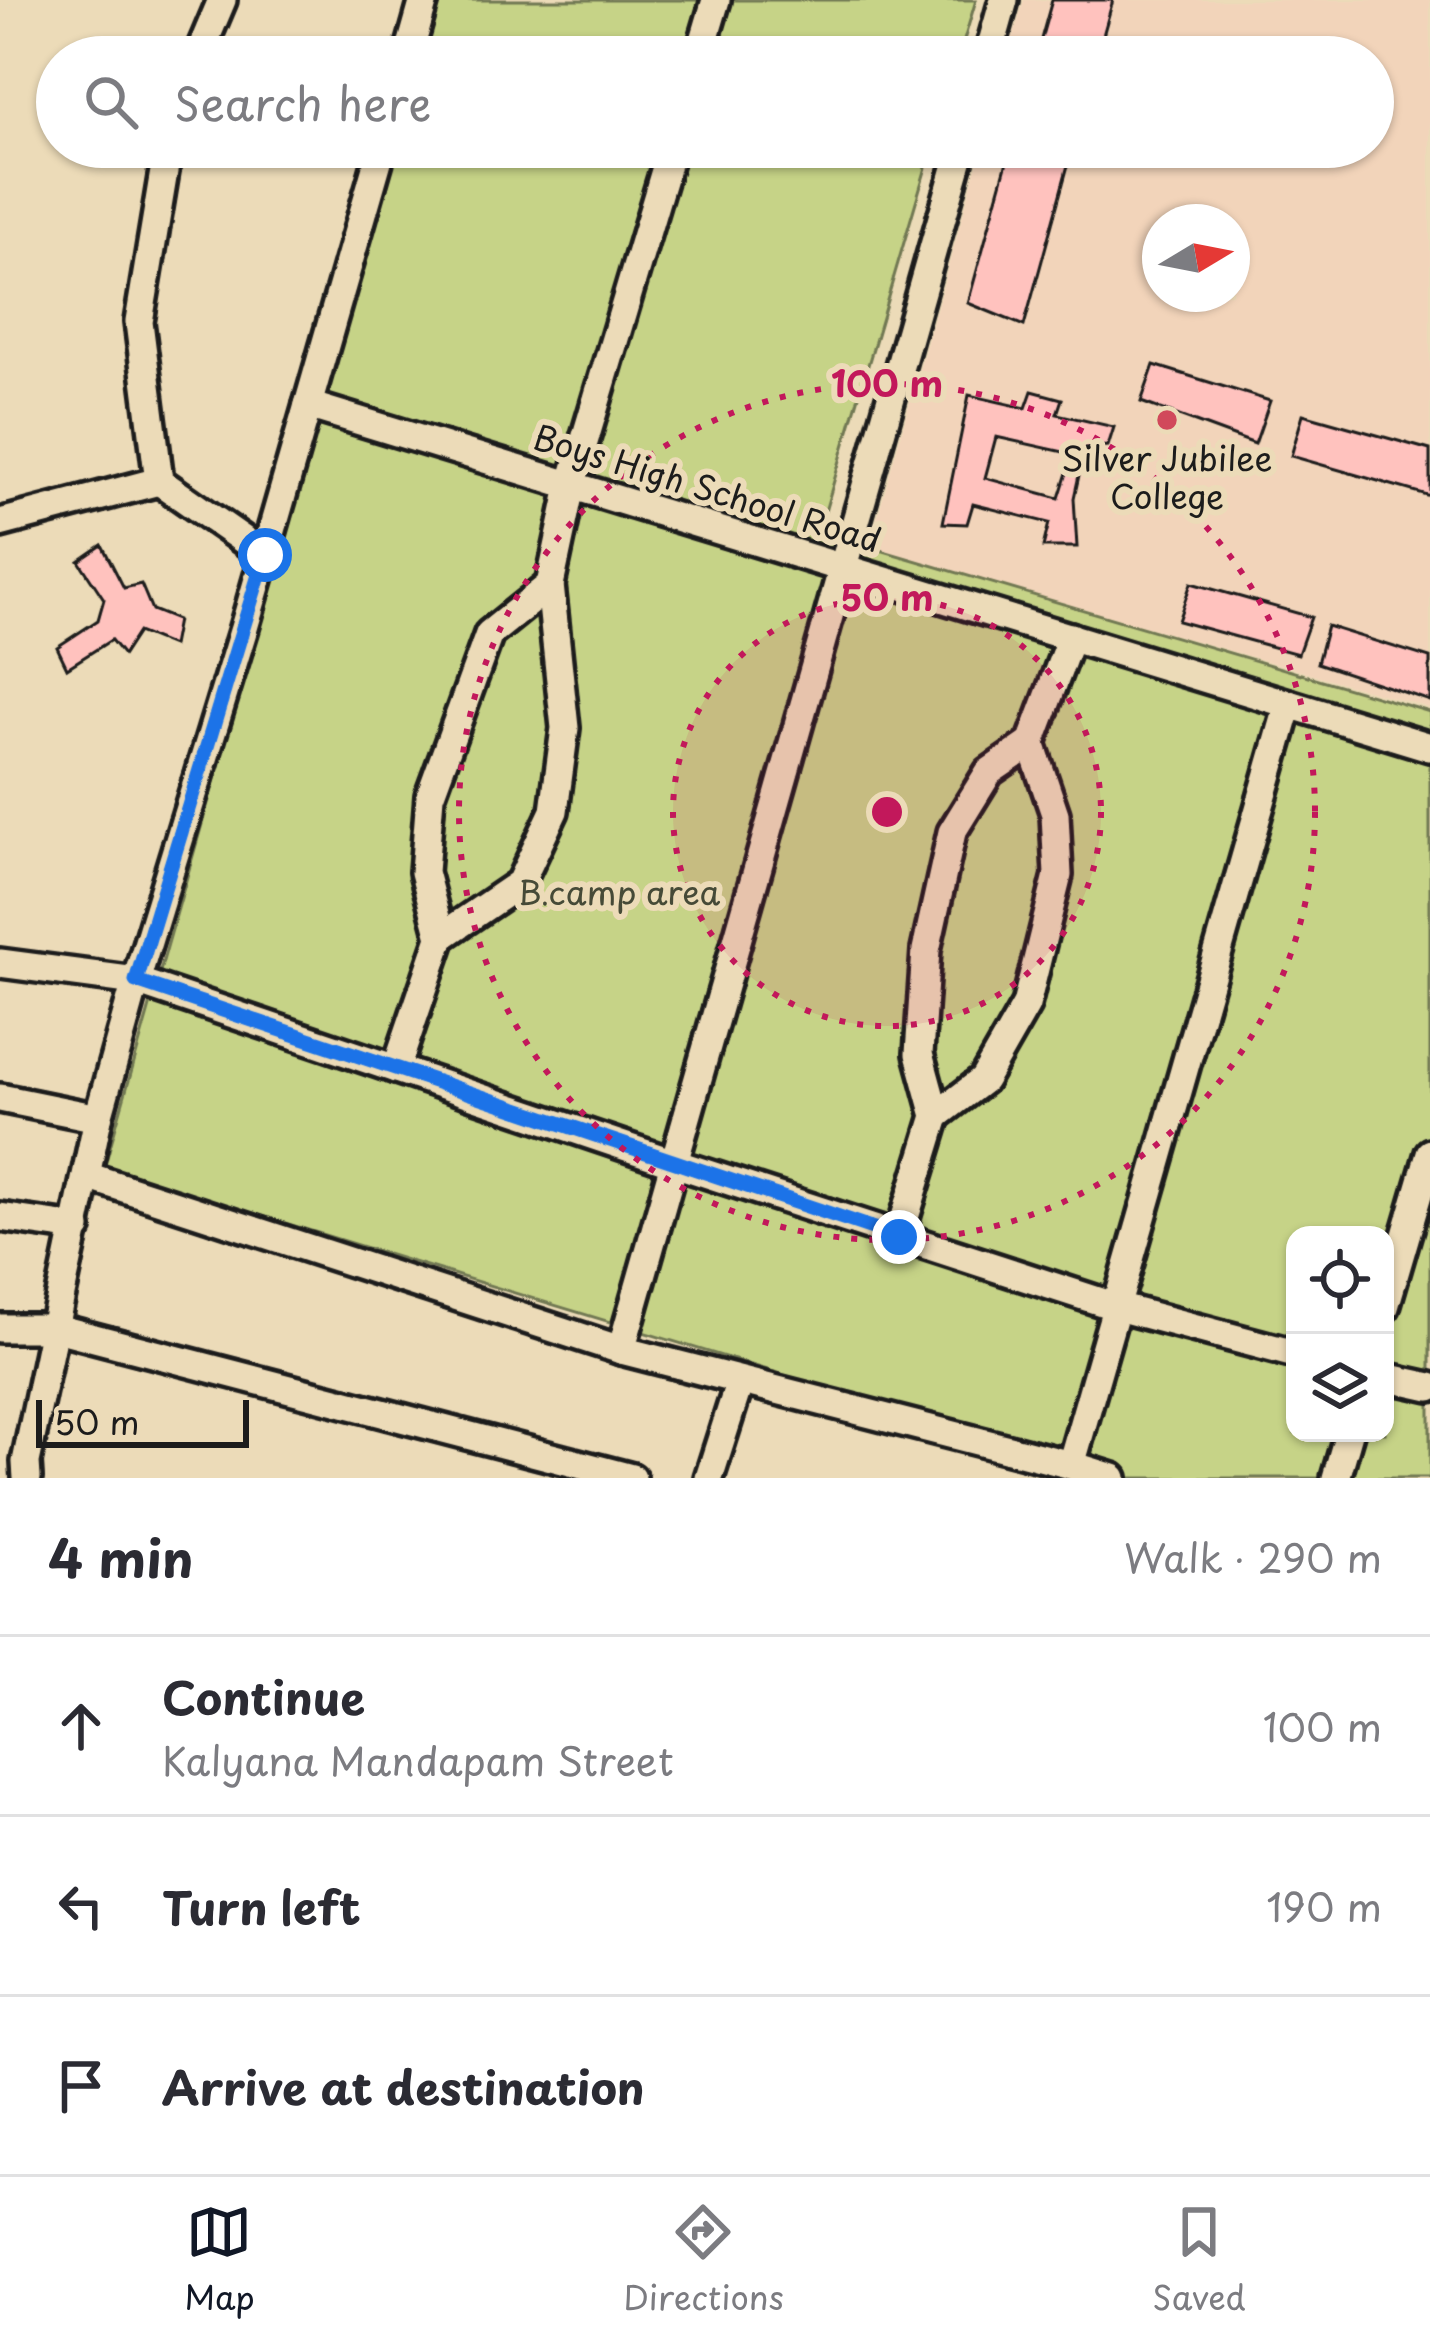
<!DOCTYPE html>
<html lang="en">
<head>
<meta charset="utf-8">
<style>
  :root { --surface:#fff; --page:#f2f2f3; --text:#2b2b33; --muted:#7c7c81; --line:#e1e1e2; --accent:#111827 }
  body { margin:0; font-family:"Playpen Sans",sans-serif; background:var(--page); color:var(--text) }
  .controls { position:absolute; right:36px; bottom:36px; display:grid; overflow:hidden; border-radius:24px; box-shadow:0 3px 9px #0004 }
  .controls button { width:108px; height:108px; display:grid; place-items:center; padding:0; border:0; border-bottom:3px solid var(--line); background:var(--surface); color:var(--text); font:60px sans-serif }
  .compass { position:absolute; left:1142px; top:204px; width:108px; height:108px; border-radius:50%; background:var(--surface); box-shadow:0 3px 9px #0004; rotate:80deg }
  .scale { position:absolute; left:36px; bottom:30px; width:213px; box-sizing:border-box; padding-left:12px; border:6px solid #1c1c1c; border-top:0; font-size:33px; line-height:42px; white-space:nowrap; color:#1c1c1c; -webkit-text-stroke:9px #ecdbb8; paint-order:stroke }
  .stop { position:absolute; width:36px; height:36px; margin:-27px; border:9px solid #1a73e8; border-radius:50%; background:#fff }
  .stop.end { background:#1a73e8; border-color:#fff; box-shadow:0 3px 12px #0008 }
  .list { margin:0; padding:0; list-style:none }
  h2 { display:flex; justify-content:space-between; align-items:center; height:156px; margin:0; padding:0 48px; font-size:51px }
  h2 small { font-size:39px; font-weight:400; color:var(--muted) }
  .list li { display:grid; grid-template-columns:78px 1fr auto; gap:36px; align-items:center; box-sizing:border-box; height:180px; padding:0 48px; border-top:3px solid var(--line) }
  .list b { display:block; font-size:45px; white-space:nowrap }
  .list p { margin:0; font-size:39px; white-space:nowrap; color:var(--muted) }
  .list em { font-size:39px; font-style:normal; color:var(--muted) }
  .icon { flex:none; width:66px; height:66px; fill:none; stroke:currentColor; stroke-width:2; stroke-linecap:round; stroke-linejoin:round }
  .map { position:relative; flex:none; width:1430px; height:1478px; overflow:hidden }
  .search { position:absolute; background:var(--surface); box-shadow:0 3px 9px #0004; left:36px; right:36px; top:36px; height:132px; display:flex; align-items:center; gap:30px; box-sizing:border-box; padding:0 42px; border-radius:66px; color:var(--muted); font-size:45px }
  .sheet { height:696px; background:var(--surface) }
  nav { display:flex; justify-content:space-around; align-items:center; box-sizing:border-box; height:168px; border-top:3px solid var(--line); background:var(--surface); font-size:33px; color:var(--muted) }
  nav a { display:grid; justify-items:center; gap:6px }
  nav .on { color:var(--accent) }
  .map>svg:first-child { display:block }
  .built { fill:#f2d4ba; fill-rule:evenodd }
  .green { fill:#c6d387; stroke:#717852; stroke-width:3; fill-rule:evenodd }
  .building { fill:#ffc2be; stroke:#1c1c1c; stroke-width:3; fill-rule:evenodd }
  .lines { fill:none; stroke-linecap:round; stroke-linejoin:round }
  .street-casing { stroke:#1c1c1c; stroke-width:36 }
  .street { stroke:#ecdbb8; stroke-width:27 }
  .route { stroke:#1a73e8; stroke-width:15 }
  .ring { fill:none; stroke:#c2185b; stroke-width:6; stroke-dasharray:6 12 }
  .poi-dot { fill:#d1495b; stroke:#ecdbb8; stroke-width:4.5 }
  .labels { text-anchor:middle; stroke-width:12; stroke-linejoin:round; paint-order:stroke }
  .poi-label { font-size:33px; fill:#1c1c1c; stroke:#ecdbb8 }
  .street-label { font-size:33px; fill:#1c1c1c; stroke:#ecdbb8 }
  .park-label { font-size:33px; fill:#464a37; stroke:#ecdbb8 }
  .centre { fill:#c2185b; stroke:#ecdbb8; stroke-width:6 }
  .ring-label { font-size:36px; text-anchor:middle; font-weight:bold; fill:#c2185b; stroke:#ecdbb8; stroke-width:12; stroke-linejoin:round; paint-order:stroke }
</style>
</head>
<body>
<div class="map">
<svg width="1430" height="1478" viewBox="0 0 1430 1478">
  <rect width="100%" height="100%" fill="#ecdbb8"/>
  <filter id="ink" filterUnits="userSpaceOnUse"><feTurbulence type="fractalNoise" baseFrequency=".00833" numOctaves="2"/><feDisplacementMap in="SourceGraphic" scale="24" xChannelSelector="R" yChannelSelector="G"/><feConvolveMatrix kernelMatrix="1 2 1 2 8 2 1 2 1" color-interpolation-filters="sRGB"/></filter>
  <g filter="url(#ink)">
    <path class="built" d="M1024,0h406v708l-561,-161 113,-400h391v-90h-366zM1160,222h72v72h-72z"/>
    <g class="green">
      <polygon points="437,0 976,0 959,57 421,57"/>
      <path d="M395,147h537l-113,385 611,180v766h-307l-1019,-310zM1295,1235h90v198h-90z"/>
    </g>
    <g class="building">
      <polygon points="1052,0 1113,0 1097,57 1036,57"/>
      <polygon points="1011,147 1073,147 1024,326 968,303"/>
      <polygon points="1154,365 1270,401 1255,444 1141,402"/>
      <path d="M1032,391l30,8 -5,15 57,13 -6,19 -23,2 -11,50 3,49h-34l6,-24 -76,-19 -6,20 -24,-1 26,-128 57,13zM996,437l77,17 -14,44 -74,-20z"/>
      <polygon points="1303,414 1430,450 1430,496 1291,456"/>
      <polygon points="102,545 124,588 141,584 152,610 177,620 172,646 138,632 123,655 111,640 67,668 57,647 98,620 104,599 79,561"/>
      <polygon points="1191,583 1311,617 1298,654 1178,621"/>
      <polygon points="1327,626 1430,658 1430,701 1317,663"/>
    </g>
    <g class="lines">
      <defs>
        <g id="street">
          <polyline points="198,57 222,0"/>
          <polyline points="408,57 424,0"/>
          <polyline points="699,57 716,0"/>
          <polyline points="988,57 1004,0"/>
          <polyline points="168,147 139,322 159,481 265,555"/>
          <polyline points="308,405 1430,747"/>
          <polyline points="0,523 159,481"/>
          <polyline points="441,937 520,883 554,811 565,728 550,585 571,486 672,147"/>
          <polyline points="0,963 136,981 674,1163 1117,1307 1295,1354"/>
          <polyline points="396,1069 441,937 424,872 430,796 489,634 550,585"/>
          <polyline points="0,1098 98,1118"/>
          <polyline points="936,1116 983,1080 1026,1005 1058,875 1055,814 1031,743"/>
          <polyline points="87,1176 621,1350 1071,1465 1113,1478"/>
          <polyline points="0,1217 77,1228"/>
          <polyline points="899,1237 936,1116 919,1054 926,950 952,832 989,772 1031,743 1071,637"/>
          <polyline points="1385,1307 1430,1153"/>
          <polyline points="0,1328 56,1328 632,1478"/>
          <polyline points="621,1350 962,147"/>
          <polyline points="1385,1377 1430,1387"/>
          <polyline points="1071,1465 1289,704"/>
          <polyline points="27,1478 26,1462 98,1118 136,981 244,628 382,147"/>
          <polyline points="709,1478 740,1381"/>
          <polyline points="1336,1478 1349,1433"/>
        </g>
      </defs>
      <use href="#street" class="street-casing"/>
      <use href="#street" class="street"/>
    </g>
  </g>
  <g class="lines" filter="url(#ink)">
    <polyline class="route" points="265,555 136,981 899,1237"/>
  </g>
  <circle cx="887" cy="812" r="214" fill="#c2185b" fill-opacity=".12"/>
  <g class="ring">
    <circle cx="887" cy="812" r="214"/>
    <circle cx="887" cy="812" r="428"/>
  </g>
  <circle class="poi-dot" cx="1167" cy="420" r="12"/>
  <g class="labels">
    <g class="poi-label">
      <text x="1167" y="471">Silver Jubilee<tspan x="1167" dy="38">College</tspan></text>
    </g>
    <g class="street-label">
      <text transform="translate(707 489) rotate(17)" y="12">Boys High School Road</text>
    </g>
    <g class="park-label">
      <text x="619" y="905">B.camp area</text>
    </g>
  </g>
  <circle cx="887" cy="812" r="18" class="centre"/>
  <g class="ring-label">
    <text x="887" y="397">100 m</text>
    <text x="887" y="611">50 m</text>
  </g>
</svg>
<div class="controls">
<button><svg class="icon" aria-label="locate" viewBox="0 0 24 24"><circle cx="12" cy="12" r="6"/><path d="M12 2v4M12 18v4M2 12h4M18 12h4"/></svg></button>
<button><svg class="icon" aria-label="layers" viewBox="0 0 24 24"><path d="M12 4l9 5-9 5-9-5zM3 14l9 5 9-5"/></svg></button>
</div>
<svg class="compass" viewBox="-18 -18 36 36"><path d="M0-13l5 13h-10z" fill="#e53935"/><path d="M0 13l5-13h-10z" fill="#7c7c81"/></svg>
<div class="scale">50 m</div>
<div class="stop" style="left:265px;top:555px"></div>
<div class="stop end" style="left:899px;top:1237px"></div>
<div class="search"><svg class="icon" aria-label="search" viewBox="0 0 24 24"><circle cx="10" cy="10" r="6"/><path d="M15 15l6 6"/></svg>Search here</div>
</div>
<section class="sheet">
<h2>4 min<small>Walk · 290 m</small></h2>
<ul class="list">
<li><svg class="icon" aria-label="ahead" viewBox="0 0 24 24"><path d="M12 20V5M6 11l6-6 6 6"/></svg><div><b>Continue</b><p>Kalyana Mandapam Street</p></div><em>100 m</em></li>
<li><svg class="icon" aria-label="left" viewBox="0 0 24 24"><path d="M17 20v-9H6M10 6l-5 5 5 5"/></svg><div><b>Turn left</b></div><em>190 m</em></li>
<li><svg class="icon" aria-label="arrive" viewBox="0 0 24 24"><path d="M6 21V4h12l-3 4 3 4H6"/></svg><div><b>Arrive at destination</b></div></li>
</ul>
</section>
<nav>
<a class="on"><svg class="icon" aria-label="map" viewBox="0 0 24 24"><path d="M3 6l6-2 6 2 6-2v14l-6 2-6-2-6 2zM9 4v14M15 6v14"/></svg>Map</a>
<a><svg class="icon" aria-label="directions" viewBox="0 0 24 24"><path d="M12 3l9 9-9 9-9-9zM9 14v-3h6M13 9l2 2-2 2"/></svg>Directions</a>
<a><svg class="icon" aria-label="saved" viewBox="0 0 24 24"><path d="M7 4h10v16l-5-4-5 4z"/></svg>Saved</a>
</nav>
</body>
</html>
